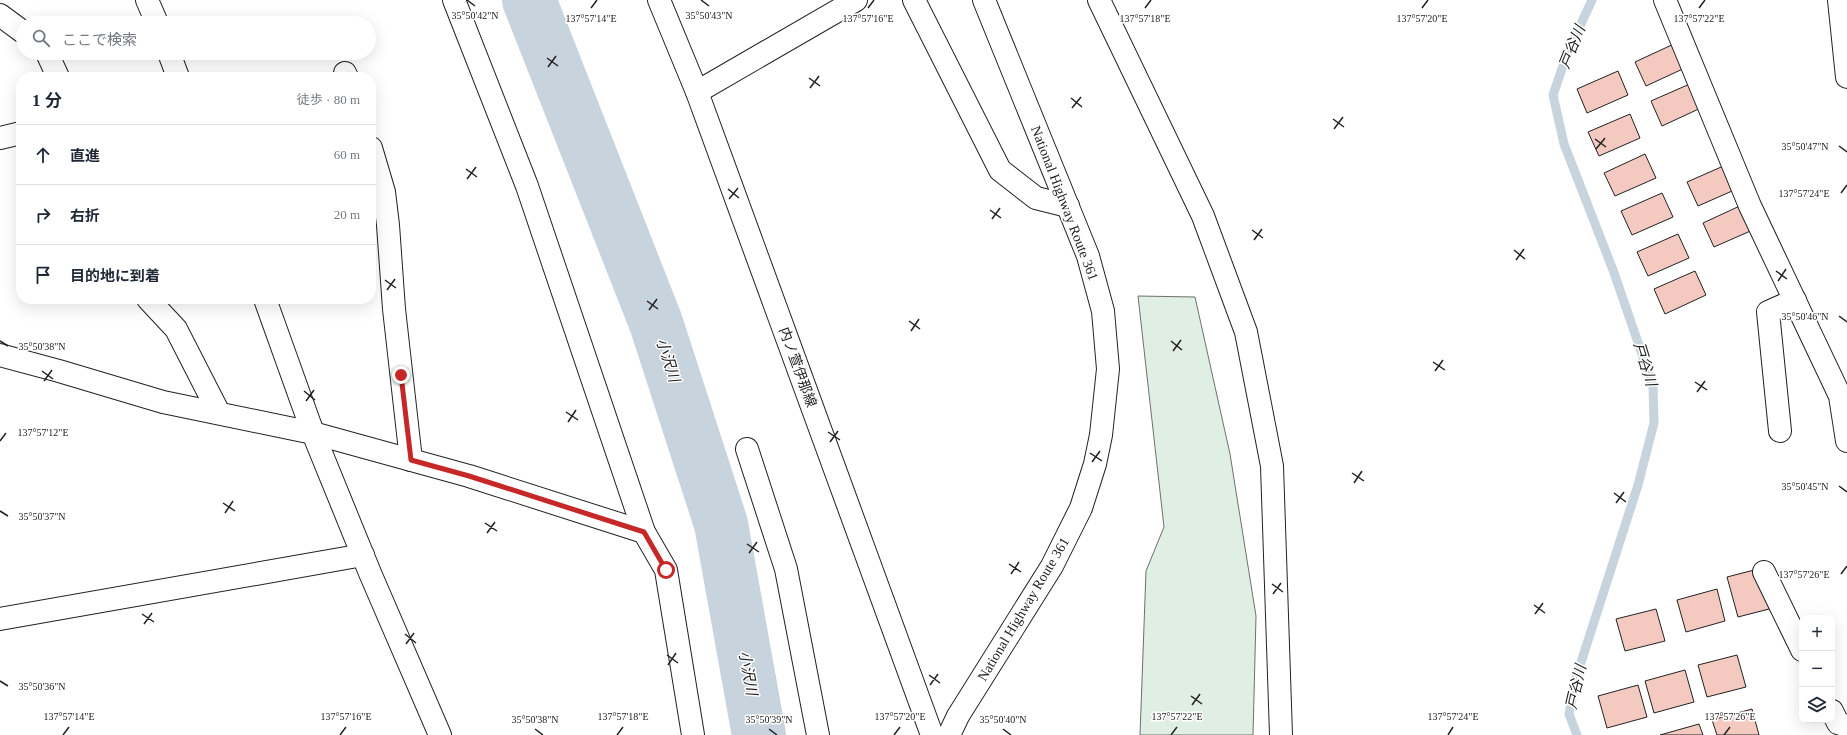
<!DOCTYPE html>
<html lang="ja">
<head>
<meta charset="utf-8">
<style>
  :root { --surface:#fff; --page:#f6f6f7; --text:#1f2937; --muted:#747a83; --line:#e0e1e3 }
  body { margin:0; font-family:"Times New Roman","Noto Sans JP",serif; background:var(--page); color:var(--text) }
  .controls { position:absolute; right:12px; bottom:12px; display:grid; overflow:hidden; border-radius:8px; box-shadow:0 4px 16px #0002 }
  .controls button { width:36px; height:36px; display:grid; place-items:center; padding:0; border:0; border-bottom:1px solid var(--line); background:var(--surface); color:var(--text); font:20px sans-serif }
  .stop { position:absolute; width:12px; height:12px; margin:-9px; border:3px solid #c62828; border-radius:50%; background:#fff }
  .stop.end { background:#c62828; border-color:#fff; box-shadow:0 1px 4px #0008 }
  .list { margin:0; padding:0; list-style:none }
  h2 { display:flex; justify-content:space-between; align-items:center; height:52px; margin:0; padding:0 16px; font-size:17px }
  h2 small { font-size:13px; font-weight:400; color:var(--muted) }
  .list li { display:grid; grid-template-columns:26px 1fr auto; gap:12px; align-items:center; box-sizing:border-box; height:60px; padding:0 16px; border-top:1px solid var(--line) }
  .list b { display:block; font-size:15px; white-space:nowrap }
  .list em { font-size:13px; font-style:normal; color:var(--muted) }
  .icon { flex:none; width:22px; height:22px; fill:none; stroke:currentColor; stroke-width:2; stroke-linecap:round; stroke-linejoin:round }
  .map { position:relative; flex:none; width:1847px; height:735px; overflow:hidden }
  .search { position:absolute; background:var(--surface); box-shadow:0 4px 16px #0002; left:16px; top:16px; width:360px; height:44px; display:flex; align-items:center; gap:10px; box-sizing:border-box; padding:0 14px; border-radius:22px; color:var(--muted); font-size:15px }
  .panel { position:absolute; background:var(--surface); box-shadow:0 4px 16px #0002; left:16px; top:72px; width:360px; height:232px; border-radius:16px }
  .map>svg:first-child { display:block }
  .green { fill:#e0efe3; stroke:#6f6f6f }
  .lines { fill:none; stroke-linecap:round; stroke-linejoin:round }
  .stream { stroke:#c7d3dd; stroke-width:9 }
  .river { stroke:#c7d3dd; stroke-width:54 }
  .building { fill:#f3c9c0; stroke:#222 }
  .minor-casing { stroke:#222; stroke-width:24 }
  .major-casing { stroke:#222; stroke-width:24 }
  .highway-casing { stroke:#222; stroke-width:24 }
  .minor { stroke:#fff; stroke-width:22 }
  .major { stroke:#fff; stroke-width:22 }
  .highway { stroke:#fff; stroke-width:22 }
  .route { stroke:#c62828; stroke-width:5 }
  .ticks { fill:none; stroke:#222; stroke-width:1.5 }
  .labels { text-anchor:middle; stroke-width:3; stroke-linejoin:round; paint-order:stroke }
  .street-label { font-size:14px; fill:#222; stroke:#fff }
  .water-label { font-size:15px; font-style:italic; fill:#222; stroke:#fff }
  .ticks-label { font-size:10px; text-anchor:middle; fill:#222; stroke:#fff; stroke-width:3; stroke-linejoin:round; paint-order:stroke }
</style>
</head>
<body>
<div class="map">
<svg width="1847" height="735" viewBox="0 0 1847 735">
  <rect width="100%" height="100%" fill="#fff"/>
  <polygon class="green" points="1138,296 1195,297 1230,454 1256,616 1253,735 1140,735 1146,571 1164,527"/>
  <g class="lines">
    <polyline class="stream" points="1577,735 1569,714 1576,678 1638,485 1654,423 1653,386 1613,270 1564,144 1553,95 1567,54 1592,0"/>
    <polyline class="river" points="529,0 656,323 721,524 759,735"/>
  </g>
  <g class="building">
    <polygon points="1676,43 1687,67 1646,86 1635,62"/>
    <polygon points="1618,71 1628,95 1587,113 1577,89"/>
    <polygon points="1692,83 1703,107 1662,126 1651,101"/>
    <polygon points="1630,114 1640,138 1599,156 1588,132"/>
    <polygon points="1645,154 1656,178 1615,196 1604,173"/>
    <polygon points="1728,164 1739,188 1698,206 1687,182"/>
    <polygon points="1662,193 1673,217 1632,235 1621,211"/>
    <polygon points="1744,204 1755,229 1714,247 1703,223"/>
    <polygon points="1678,234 1689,258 1648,276 1637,252"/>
    <polygon points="1695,271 1706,295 1665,314 1654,289"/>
    <polygon points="1762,568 1773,608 1738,617 1727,577"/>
    <polygon points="1717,589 1725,621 1686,632 1677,600"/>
    <polygon points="1656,609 1665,641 1625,651 1616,619"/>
    <polygon points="1737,655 1746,687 1707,697 1698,665"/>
    <polygon points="1685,670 1694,702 1654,713 1645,681"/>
    <polygon points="1638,685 1647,717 1607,728 1598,696"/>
    <polygon points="1752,709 1759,735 1717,735 1712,720"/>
    <polygon points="1699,724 1703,735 1660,735"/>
  </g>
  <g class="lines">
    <defs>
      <g id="minor">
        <polyline points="147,0 157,23"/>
        <polyline points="454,0 527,186 644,532 666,570 693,735"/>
        <polyline points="914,0 1000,170 1036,198 1068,206"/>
        <polyline points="1099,0 1203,216 1246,332 1272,466 1281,735"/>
        <polyline points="1665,0 1750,206 1840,396 1847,441"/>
        <polyline points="1839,0 1847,77"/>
        <polyline points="0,15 23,32"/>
        <polyline points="47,53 58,77"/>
        <polyline points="169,53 178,77"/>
        <polyline points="345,73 347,77"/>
        <polyline points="697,92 856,0"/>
        <polyline points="0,138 21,133"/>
        <polyline points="371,148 384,192 388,225 394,309 411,460"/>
        <polyline points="148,299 176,329 219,413"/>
        <polyline points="265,299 313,433 370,573 440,735"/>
        <polyline points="0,355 59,371 163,402 313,433 469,476 644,532"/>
        <polyline points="1780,431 1768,312 1795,300"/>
        <polyline points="747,449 786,569 818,735"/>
        <polyline points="1764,572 1802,650"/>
        <polyline points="0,619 363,555"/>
        <polyline points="1832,711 1838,723 1847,726"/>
      </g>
      <polyline id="major" points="659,0 697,92 932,735"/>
      <polyline id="highway" points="949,735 958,716 1052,566 1081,508 1095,464 1101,435 1108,369 1103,311 1088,256 984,0"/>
    </defs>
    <use href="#minor" class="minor-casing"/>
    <use href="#major" class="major-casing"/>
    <use href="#highway" class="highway-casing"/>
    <use href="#minor" class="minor"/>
    <use href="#major" class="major"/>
    <use href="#highway" class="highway"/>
  </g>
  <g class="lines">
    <polyline class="route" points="401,375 411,460 469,476 644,532 666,570"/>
  </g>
  <path class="ticks" d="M467,0l8,6M701,0l8,6M591,8l6,-8M868,8l6,-8M1145,8l6,-8M1422,8l6,-8M1699,8l6,-8M547,58l11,8M548,67l8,-11M809,78l11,8M810,88l9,-12M1071,98l11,9M1072,108l9,-11M1333,119l11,8M1334,129l9,-12M1595,139l11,8M1839,146l8,6M1596,149l9,-11M466,169l11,8M467,179l9,-12M728,189l11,9M1841,193l6,-8M729,199l9,-11M990,210l11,8M992,219l8,-11M1252,230l11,8M1254,240l8,-11M1514,250l11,9M1516,260l8,-11M1776,271l11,8M385,280l11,8M1778,281l8,-12M387,290l8,-11M647,301l11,8M649,310l8,-11M1839,316l8,6M909,321l11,8M911,331l8,-12M0,341l8,5M1171,341l11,9M1173,351l8,-11M1433,362l12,8M42,371l11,8M1435,371l8,-11M44,381l8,-11M1695,382l12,8M304,391l11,9M1697,392l8,-11M306,401l8,-11M566,412l12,8M568,422l8,-12M828,432l12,8M0,441l6,-8M830,442l8,-11M1090,453l12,8M1092,462l8,-11M1352,473l12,8M1354,483l8,-12M1839,486l8,6M1614,493l12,9M223,503l12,8M1616,503l8,-11M0,511l8,5M225,513l8,-12M485,523l12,8M487,533l8,-11M747,544l12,8M749,553l8,-11M1009,564l12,8M1011,574l8,-12M1841,574l6,-8M1272,584l11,8M1273,594l8,-11M1534,605l11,8M142,614l12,8M1535,614l8,-11M144,624l8,-11M405,634l11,9M406,644l8,-11M667,655l11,8M668,665l8,-12M929,675l11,8M0,681l8,5M930,685l8,-11M1191,696l11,8M1192,705l8,-11M535,729l8,6M769,729l8,6M1003,729l8,6M63,735l6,-8M340,735l6,-8M617,735l6,-8M894,735l6,-8M1171,735l6,-8M1448,735l5,-8M1724,735l6,-8"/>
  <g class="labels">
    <g class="street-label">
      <text transform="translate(1065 203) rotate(69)" y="5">National Highway Route 361</text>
      <text transform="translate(798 367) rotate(70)" y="5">内ノ萱伊那線</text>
      <text transform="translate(1023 609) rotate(-59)" y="5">National Highway Route 361</text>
    </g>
    <g class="water-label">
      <text transform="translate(1572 47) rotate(-68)" y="5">戸谷川</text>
      <text transform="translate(668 360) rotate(72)" y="5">小沢川</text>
      <text transform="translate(1645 364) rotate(73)" y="5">戸谷川</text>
      <text transform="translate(748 673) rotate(80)" y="5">小沢川</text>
      <text transform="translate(1576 687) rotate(-77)" y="5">戸谷川</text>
    </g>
  </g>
  <g class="ticks-label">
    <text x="475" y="19">35°50'42"N</text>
    <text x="709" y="19">35°50'43"N</text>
    <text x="591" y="22">137°57'14"E</text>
    <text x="868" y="22">137°57'16"E</text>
    <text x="1145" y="22">137°57'18"E</text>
    <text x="1422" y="22">137°57'20"E</text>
    <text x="1699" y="22">137°57'22"E</text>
    <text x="1805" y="150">35°50'47"N</text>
    <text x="1804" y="197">137°57'24"E</text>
    <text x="1805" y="320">35°50'46"N</text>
    <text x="42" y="350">35°50'38"N</text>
    <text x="43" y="436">137°57'12"E</text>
    <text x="1805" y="490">35°50'45"N</text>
    <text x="42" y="520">35°50'37"N</text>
    <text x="1804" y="578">137°57'26"E</text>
    <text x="42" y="690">35°50'36"N</text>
    <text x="69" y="720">137°57'14"E</text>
    <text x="346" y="720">137°57'16"E</text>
    <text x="623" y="720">137°57'18"E</text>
    <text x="900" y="720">137°57'20"E</text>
    <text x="1177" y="720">137°57'22"E</text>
    <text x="1453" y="720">137°57'24"E</text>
    <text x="1730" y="720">137°57'26"E</text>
    <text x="535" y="723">35°50'38"N</text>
    <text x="769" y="723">35°50'39"N</text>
    <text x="1003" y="723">35°50'40"N</text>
  </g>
</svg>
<div class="controls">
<button>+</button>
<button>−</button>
<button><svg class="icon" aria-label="layers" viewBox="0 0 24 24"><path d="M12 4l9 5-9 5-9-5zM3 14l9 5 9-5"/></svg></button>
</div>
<div class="stop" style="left:666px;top:570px"></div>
<div class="stop end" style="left:401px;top:375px"></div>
<div class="search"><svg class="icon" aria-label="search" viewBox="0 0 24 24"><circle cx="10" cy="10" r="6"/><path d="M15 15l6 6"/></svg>ここで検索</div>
<section class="panel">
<h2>1 分<small>徒歩 · 80 m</small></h2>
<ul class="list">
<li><svg class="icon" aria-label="ahead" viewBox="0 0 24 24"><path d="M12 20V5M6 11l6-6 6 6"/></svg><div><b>直進</b></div><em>60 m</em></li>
<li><svg class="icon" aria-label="right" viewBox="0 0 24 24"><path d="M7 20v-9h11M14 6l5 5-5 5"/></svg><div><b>右折</b></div><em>20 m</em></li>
<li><svg class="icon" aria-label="arrive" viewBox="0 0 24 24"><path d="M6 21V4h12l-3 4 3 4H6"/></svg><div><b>目的地に到着</b></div></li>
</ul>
</section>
</div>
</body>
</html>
